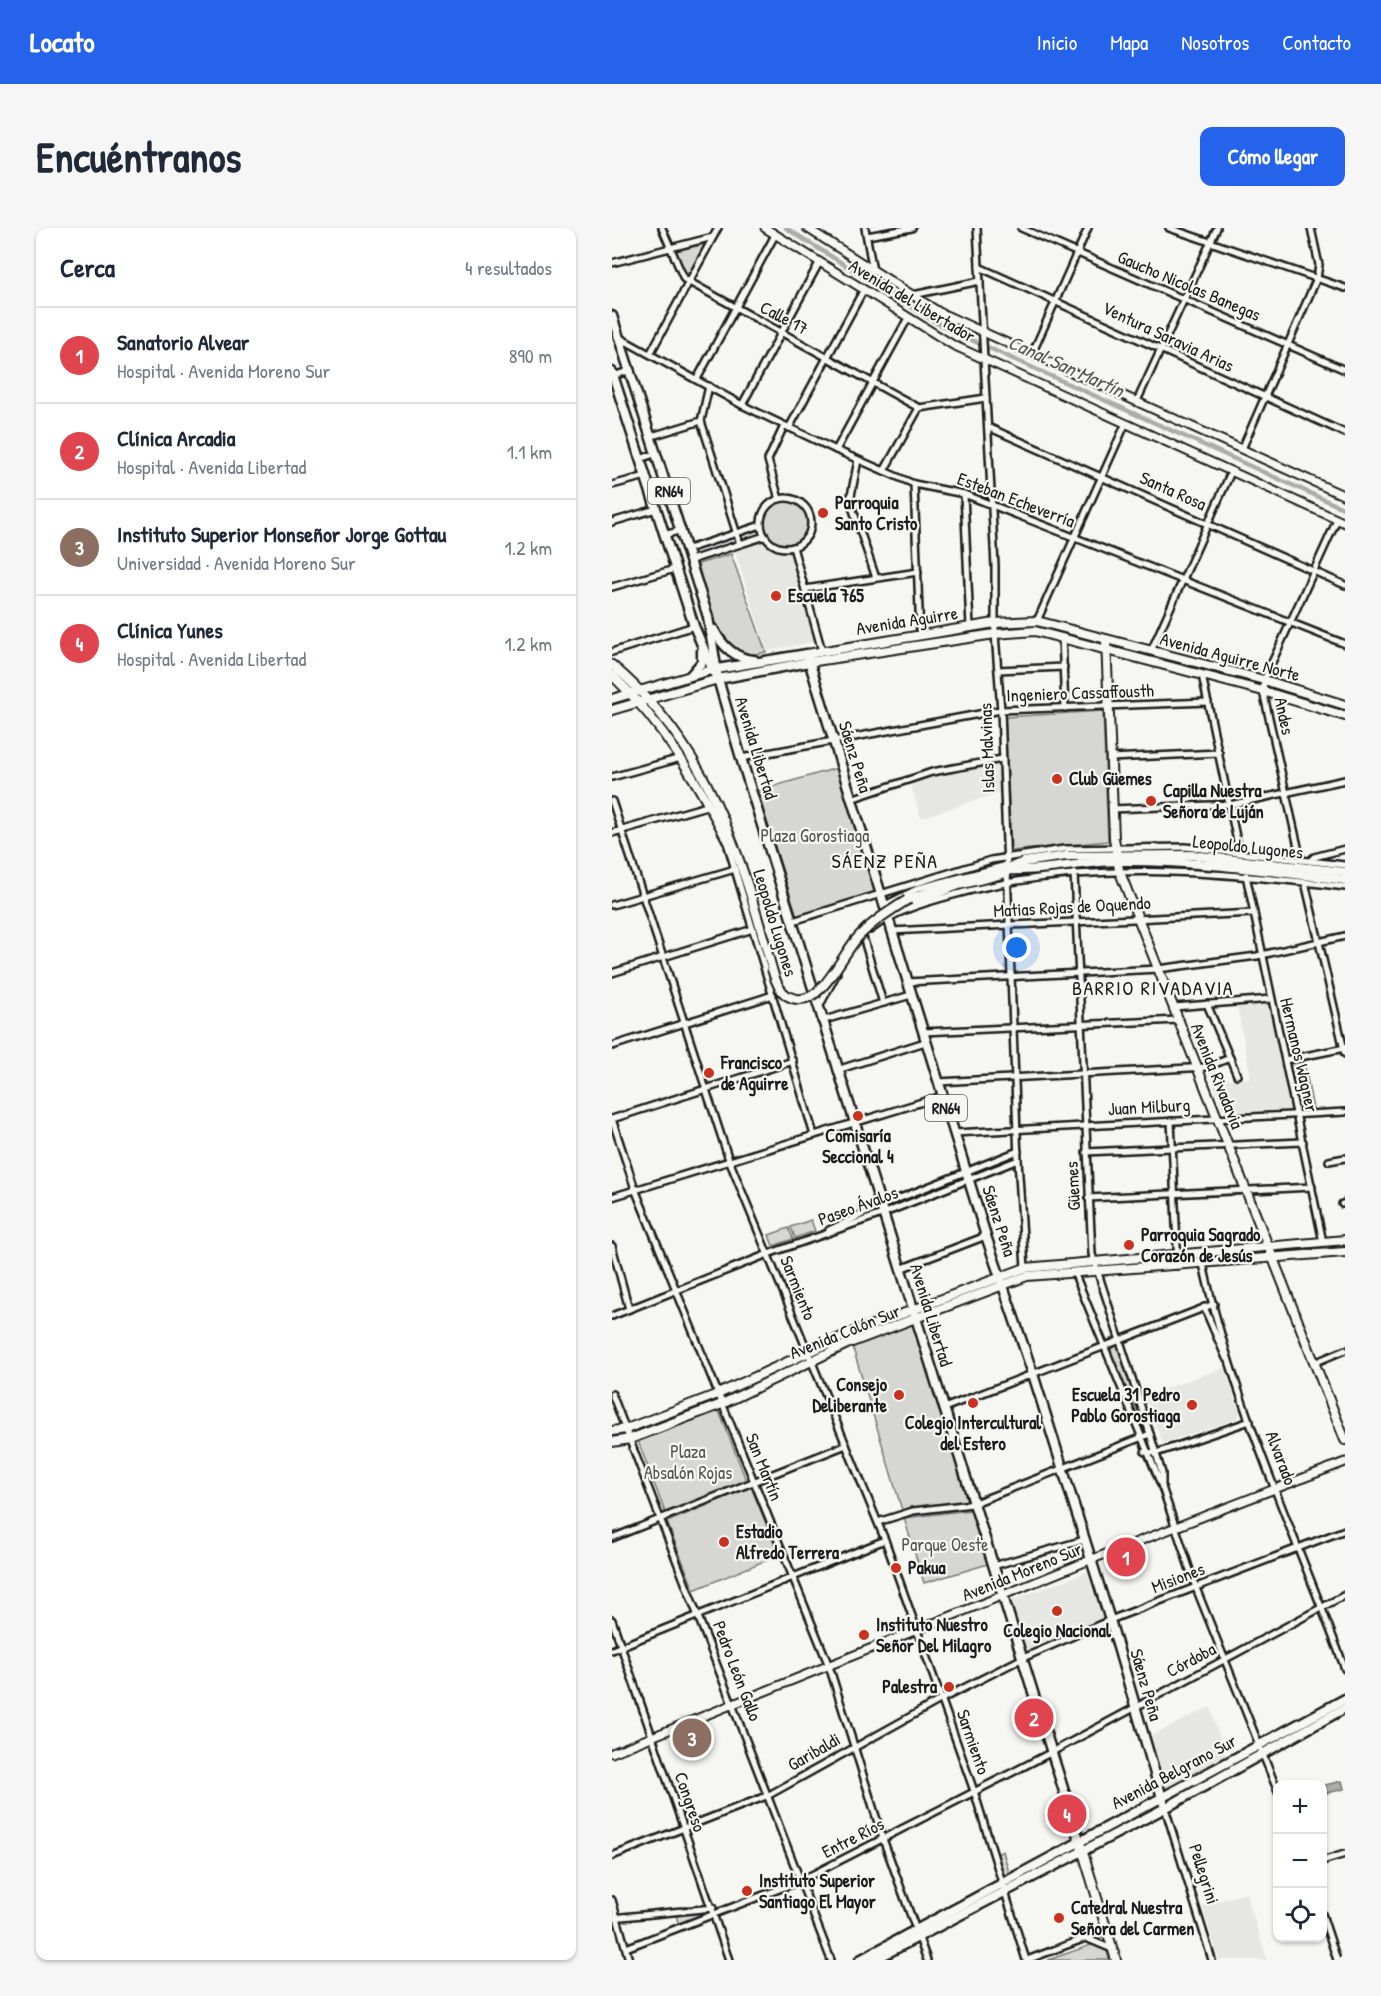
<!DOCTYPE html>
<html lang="es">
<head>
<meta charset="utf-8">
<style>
  :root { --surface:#fff; --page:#f6f6f7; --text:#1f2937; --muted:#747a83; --line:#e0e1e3; --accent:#2563eb }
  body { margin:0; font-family:"Patrick Hand",sans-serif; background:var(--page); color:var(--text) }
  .controls { position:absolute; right:18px; bottom:18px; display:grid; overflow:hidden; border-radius:12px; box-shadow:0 2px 4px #0004 }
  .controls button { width:54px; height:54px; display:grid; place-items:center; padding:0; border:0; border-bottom:2px solid var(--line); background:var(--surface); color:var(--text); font:30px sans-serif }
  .you { position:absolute; left:405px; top:720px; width:21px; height:21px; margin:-15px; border:4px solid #fff; border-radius:50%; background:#1a73e8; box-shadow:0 0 0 9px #1a73e833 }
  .badge { display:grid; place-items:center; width:39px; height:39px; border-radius:50%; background:var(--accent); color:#fff; font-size:20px; font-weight:700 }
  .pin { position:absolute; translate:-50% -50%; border:3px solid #fff; box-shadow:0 2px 6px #0006 }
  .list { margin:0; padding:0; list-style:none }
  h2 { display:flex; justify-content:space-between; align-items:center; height:78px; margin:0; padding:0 24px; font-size:26px }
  h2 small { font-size:20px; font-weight:400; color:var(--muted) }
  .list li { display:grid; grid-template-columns:39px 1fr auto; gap:18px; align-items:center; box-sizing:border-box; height:96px; padding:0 24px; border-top:2px solid var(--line) }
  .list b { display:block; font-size:22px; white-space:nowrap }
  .list p { margin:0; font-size:20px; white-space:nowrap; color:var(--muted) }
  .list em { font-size:20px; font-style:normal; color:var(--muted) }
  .icon { flex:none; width:33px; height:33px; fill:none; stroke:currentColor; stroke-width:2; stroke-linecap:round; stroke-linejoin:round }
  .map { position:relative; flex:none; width:733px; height:1732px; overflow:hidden; border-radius:12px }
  header { display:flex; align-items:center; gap:36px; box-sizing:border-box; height:84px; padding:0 30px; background:var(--accent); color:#fff }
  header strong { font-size:28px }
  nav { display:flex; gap:33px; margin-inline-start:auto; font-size:21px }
  .intro { display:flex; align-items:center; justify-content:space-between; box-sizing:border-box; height:144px; padding:0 36px }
  h1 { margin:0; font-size:42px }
  .button { padding:15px 27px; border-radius:12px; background:var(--accent); color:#fff; font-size:21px; font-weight:700 }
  main { display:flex; gap:36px; padding:0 36px }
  aside { flex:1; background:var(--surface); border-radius:12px; box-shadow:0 2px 4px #0004 }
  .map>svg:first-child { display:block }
  .built { fill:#e6e6e2 }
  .green { fill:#d6d6d2; stroke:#797977; stroke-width:1.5 }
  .water { fill:#acaca9; stroke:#727271; stroke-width:1.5 }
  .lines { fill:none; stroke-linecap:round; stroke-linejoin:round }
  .stream { stroke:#727271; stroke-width:1.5 }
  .canal { stroke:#acaca9; stroke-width:4.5 }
  .minor-casing { stroke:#1c1c1c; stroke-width:10 }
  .tertiary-casing { stroke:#1c1c1c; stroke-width:11 }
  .secondary-casing { stroke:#1c1c1c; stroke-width:12 }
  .primary-casing { stroke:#1c1c1c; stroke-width:13 }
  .minor { stroke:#f6f6f2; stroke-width:5 }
  .tertiary { stroke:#f6f6f2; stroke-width:7 }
  .secondary { stroke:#f6f6f2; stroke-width:8 }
  .primary { stroke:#f6f6f2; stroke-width:8 }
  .secondary-bridge-casing { stroke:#1c1c1c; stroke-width:12; stroke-linecap:butt }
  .secondary-bridge { stroke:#f6f6f2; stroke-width:8 }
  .poi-dot { fill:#c8321e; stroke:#f6f6f2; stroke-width:2 }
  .labels { text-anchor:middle; stroke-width:4.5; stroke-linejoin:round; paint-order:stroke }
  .shield { fill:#f6f6f2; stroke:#5d5d5c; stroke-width:1.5 }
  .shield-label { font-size:16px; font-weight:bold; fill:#1c1c1c }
  .street-label { font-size:18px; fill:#1c1c1c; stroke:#f6f6f2 }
  .poi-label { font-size:18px; font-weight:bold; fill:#1c1c1c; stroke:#f6f6f2; text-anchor:start }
  .park-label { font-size:18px; fill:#545453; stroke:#f6f6f2 }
  .water-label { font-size:20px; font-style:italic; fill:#565654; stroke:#f6f6f2 }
  .neighbourhood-label { font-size:20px; letter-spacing:1.5px; fill:#1c1c1c; stroke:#f6f6f2 }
</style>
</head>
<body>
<header>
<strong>Locato</strong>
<nav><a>Inicio</a><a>Mapa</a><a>Nosotros</a><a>Contacto</a></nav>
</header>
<div class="intro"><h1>Encuéntranos</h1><a class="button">Cómo llegar</a></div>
<main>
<aside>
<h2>Cerca<small>4 resultados</small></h2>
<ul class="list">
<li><span class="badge" style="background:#e0444e">1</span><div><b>Sanatorio Alvear</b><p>Hospital · Avenida Moreno Sur</p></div><em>890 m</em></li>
<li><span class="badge" style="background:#e0444e">2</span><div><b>Clínica Arcadia</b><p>Hospital · Avenida Libertad</p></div><em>1.1 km</em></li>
<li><span class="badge" style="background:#8d6e63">3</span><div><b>Instituto Superior Monseñor Jorge Gottau</b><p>Universidad · Avenida Moreno Sur</p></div><em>1.2 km</em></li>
<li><span class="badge" style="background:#e0444e">4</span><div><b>Clínica Yunes</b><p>Hospital · Avenida Libertad</p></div><em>1.2 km</em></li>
</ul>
</aside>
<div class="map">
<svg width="733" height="1732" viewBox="0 0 733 1732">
  <rect width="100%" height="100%" fill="#f6f6f2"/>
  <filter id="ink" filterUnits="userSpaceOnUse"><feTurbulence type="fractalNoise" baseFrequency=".0167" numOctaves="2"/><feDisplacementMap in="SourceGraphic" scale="12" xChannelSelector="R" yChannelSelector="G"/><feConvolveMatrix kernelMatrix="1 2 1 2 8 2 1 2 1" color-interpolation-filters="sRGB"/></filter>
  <g filter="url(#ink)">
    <g class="built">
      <polygon points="151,313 163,320 178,323 205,413 155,423 123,323"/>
      <polygon points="386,533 389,564 309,590 298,554"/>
      <polygon points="655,773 658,775 680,879 678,882 616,884 611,881 602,858 605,852 639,850 625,778 625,776"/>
      <polygon points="612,1140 628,1185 625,1191 551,1215 532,1168"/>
      <polygon points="475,1344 491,1392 413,1424 398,1373"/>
      <polygon points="598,1479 615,1532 555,1564 539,1508"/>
      <polygon points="634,1665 655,1732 607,1732 590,1678"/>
    </g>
    <g class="green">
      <polygon points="94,16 77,45 73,43 63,23"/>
      <circle cx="174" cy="295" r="22"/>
      <path d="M119,326l35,98c-50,15 -59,-55 -68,-88z"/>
      <polygon points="491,483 496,613 399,623 393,489"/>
      <polygon points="225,540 263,665 185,688 145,563"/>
      <polygon points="692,834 701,881 687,883 678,836"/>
      <polygon points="199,992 203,1003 183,1010 179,999"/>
      <polygon points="177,1000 181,1011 161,1018 157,1007"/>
      <polygon points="302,1093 358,1274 290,1282 240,1117"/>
      <polygon points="508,1116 535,1201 531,1205 528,1204 496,1123"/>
      <polygon points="107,1183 134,1252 53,1284 26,1213"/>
      <polygon points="139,1259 167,1327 82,1362 55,1294"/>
      <polygon points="358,1282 376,1336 312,1355 292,1290"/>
      <polygon points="391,1623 398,1648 389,1653 381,1628"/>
      <polygon points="97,1684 97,1687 67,1699 64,1686"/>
      <polygon points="482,1716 495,1723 497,1732 436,1732"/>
    </g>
    <polygon class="water" points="730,1553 732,1561 715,1565 713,1557"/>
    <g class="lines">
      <g class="stream">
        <polyline points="386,400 426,398 490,415"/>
        <polyline points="497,417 649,456"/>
        <polyline points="208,428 381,401"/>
        <polyline points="654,458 733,483"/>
        <polyline points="39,464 58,458"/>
        <polyline points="0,476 19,470"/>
      </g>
      <polyline class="canal" points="174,0 325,95 355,110 733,281"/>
      <defs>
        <g id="minor">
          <polyline points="50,0 72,51 307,180"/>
          <polyline points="253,0 261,43"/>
          <polyline points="365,0 383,338 383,406 389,482 406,932 413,1040"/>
          <polyline points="409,0 733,142"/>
          <polyline points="557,0 733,60"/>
          <polyline points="255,8 300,0"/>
          <polyline points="0,35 101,9"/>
          <polyline points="367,39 733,205"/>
          <polyline points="301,67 368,53"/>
          <polyline points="8,110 130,177 224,222 302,256 352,266 733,416"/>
          <polyline points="38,126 106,0"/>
          <polyline points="420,126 476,0"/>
          <polyline points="1,148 19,142"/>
          <polyline points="85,151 163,7"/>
          <polyline points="97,158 89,193 128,316"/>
          <polyline points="525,173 605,0"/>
          <polyline points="130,177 207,35"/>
          <polyline points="307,180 374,170"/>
          <polyline points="376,199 733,357"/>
          <polyline points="177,200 251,63"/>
          <polyline points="40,208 89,193"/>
          <polyline points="630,221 705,50 707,37 699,0"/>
          <polyline points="224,222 296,90"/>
          <polyline points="28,231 45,225"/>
          <polyline points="246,232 238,273 264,350"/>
          <polyline points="272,243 307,180"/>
          <polyline points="302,256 308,407"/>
          <polyline points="0,257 34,248"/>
          <polyline points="352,266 358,399"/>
          <circle cx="174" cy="295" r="25"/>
          <polyline points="167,271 156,232 172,198"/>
          <polyline points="0,294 44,281"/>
          <polyline points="52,307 70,302"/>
          <polyline points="181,319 210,423"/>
          <polyline points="76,321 149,297"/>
          <polyline points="79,332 153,308"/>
          <polyline points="0,359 63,341"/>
          <polyline points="193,361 306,344"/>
          <polyline points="425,393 513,197"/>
          <polyline points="450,409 453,480"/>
          <polyline points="539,423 619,244"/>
          <polyline points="0,424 82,398"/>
          <polyline points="386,442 452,439"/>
          <polyline points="590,447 627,623"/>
          <polyline points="129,530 389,482 596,474"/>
          <polyline points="498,530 607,525"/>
          <polyline points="0,549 69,530"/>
          <polyline points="239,571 320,544 390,531"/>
          <polyline points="0,573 117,932 273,1312 362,1563 414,1732"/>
          <polyline points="500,581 622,576 733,552"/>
          <polyline points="0,605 98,577"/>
          <polyline points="116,618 202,907"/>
          <polyline points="689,632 651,463 652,452 725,292"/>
          <polyline points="698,633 702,629 733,621"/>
          <polyline points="462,645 480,1026 538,1206 550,1245 550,1259"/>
          <polyline points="634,647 711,1014"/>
          <polyline points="693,654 733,826"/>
          <polyline points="302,675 349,658 396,646"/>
          <polyline points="0,677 123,641"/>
          <polyline points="271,678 307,660 395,637"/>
          <polyline points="181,693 379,632 452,621 573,619 733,637"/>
          <path d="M258,702c25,-19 53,-27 83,-35 129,-36 261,-24 392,-8"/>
          <polyline points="279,703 642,685"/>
          <polyline points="251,709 271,775"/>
          <polyline points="0,745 141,701"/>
          <polyline points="295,754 546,741 645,728 733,708"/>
          <polyline points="595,776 625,847"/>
          <polyline points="207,779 225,745"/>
          <polyline points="562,779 659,771"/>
          <polyline points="209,793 299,767"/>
          <polyline points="311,804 567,792"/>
          <polyline points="0,818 161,767"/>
          <polyline points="673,832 733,820"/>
          <polyline points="225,842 313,814"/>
          <polyline points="326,854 595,839 618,830"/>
          <polyline points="0,891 23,961 217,1438 271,1611 315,1732"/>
          <polyline points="0,891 181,833"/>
          <polyline points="559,893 566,1038"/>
          <polyline points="342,905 733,884"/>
          <polyline points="474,924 691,914"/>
          <polyline points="717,933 733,930"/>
          <polyline points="0,969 330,868"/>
          <polyline points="476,970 700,959"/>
          <polyline points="730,976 733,975"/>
          <polyline points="217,1002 268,978 406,923"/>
          <polyline points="0,1018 17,1081"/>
          <path d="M589,1026c29,143 94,279 144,415"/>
          <polyline points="288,1041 374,1008"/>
          <polyline points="462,1044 550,1259 584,1360 666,1564"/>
          <polyline points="592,1079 614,1130"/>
          <polyline points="0,1088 156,1026 270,986 406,932"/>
          <polyline points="702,1135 733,1122"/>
          <polyline points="0,1166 219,1732"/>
          <polyline points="332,1180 602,1076"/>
          <polyline points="533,1224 544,1225 638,1193"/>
          <polyline points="266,1294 301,1283 360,1276 538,1206"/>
          <polyline points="0,1310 234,1217"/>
          <polyline points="381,1338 472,1312"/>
          <polyline points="0,1392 117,1732"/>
          <polyline points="0,1422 273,1312"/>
          <polyline points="553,1580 600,1732"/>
          <polyline points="0,1628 157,1567 330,1471 411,1430 498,1392 733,1302"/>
          <polyline points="710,1633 733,1626"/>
          <polyline points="0,1672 17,1732"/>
          <polyline points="710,1686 725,1732"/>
          <polyline points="0,1690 101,1680"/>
          <polyline points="476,1711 500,1721"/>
          <polyline points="14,1720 188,1653 440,1524 733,1367"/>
          <polyline points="415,1732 495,1702"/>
        </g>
        <g id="tertiary">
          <polyline points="153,0 341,117 733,295"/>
          <polyline points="195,0 327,84 733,268"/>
          <polyline points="0,1525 478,1332 733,1234"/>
        </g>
        <g id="secondary">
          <polyline points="494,412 502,610 507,642 733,1212"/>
          <polyline points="195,426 383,395 425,393 652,452 733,477"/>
          <polyline points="197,434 383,406 423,403 651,463 733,488"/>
          <path d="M0,437c97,81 128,188 160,304"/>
          <path d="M0,447c52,49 87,109 119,173"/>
          <polyline points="0,471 99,442"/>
          <polyline points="0,482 106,451"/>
          <path d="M396,642c36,2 73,-8 109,-9 76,-1 152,10 228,19"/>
          <polyline points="295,672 343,654 394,641 412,634 454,628 578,627 733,644"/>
          <polyline points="0,1203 14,1201 106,1166 234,1107 413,1040 733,1012"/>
          <polyline points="0,1214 18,1211 110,1176 235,1116 415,1048 733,1024"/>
          <polyline points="470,1621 504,1732"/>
        </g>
        <g id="primary">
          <polyline points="0,88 96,389 106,451 129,530 470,1621"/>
          <polyline points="0,144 82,398 102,445"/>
          <path d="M102,402c8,16 22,29 40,30"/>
          <polyline points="99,442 195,426 374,1008 420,1143 498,1392 553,1580"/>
          <polyline points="78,448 90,434 90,423"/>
          <polyline points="106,451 197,434"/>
          <polyline points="248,1732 733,1471"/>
          <polyline points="262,1732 553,1580 733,1480"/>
        </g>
      </defs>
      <use href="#minor" class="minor-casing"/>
      <use href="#tertiary" class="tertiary-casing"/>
      <use href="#secondary" class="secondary-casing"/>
      <use href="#primary" class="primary-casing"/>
      <use href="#minor" class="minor"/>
      <use href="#tertiary" class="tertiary"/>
      <use href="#secondary" class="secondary"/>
      <use href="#primary" class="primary"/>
      <defs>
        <path id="secondary-bridge" d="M160,741c4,14 9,28 25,30 27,3 44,-44 62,-63 14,-15 31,-25 48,-36"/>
      </defs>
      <use href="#secondary-bridge" class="secondary-bridge-casing"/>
      <use href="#secondary-bridge" class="secondary-bridge"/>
    </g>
  </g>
  <g class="poi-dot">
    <circle cx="211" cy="285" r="6"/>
    <circle cx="164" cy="368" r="6"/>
    <circle cx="445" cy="551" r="6"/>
    <circle cx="539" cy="573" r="6"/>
    <circle cx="97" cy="845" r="6"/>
    <circle cx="246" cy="888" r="6"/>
    <circle cx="517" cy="1017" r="6"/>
    <circle cx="287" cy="1167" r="6"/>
    <circle cx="361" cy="1175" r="6"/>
    <circle cx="580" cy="1177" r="6"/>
    <circle cx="112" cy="1314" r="6"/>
    <circle cx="284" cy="1340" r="6"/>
    <circle cx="445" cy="1383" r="6"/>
    <circle cx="252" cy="1407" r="6"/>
    <circle cx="337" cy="1459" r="6"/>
    <circle cx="135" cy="1663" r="6"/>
    <circle cx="447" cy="1690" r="6"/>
  </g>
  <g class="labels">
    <g class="shield">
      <rect x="36" y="250" width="42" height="26" rx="4.5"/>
      <rect x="313" y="867" width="42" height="26" rx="4.5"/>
    </g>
    <g class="shield-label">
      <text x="57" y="269">RN64</text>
      <text x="334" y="886">RN64</text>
    </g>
    <g class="street-label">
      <text transform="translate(577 58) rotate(23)" y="6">Gaucho Nicolas Banegas</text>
      <text transform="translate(300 73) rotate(31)" y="6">Avenida del Libertador</text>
      <text transform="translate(172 90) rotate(28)" y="6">Calle 17</text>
      <text transform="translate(556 109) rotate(25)" y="6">Ventura Saravia Arias</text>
      <text transform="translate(561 263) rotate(24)" y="6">Santa Rosa</text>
      <text transform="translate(404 272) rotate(21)" y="6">Esteban Echeverría</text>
      <text transform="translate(295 393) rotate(-9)" y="6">Avenida Aguirre</text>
      <text transform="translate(618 429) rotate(15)" y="6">Avenida Aguirre Norte</text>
      <text transform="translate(468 465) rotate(-2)" y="6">Ingeniero Cassaffousth</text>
      <text transform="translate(672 488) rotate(78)" y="6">Andes</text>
      <text transform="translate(144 520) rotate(73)" y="6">Avenida Libertad</text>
      <text transform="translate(375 520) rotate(-92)" y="6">Islas Malvinas</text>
      <text transform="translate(243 529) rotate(73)" y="6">Sáenz Peña</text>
      <text transform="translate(636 619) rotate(6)" y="6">Leopoldo Lugones</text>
      <text transform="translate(460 679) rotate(-3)" y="6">Matias Rojas de Oquendo</text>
      <text transform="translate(163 695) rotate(73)" y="6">Leopoldo Lugones</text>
      <text transform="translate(687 827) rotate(77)" y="6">Hermanos Wagner</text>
      <text transform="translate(605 848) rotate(68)" y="6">Avenida Rivadavia</text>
      <text transform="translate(537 879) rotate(-3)" y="6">Juan Milburg</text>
      <text transform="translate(461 958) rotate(-93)" y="6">Güemes</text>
      <text transform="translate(246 978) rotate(-20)" y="6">Paseo Ávalos</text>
      <text transform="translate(387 993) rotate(72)" y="6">Sáenz Peña</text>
      <text transform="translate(186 1060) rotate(68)" y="6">Sarmiento</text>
      <text transform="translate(319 1087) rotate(73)" y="6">Avenida Libertad</text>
      <text transform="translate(233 1104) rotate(-22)" y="6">Avenida Colón Sur</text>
      <text transform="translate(669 1230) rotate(69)" y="6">Alvarado</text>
      <text transform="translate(152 1239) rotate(68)" y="6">San Martín</text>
      <text transform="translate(410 1344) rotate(-22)" y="6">Avenida Moreno Sur</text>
      <text transform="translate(566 1350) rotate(-21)" y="6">Misiones</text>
      <text transform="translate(579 1432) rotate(-28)" y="6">Córdoba</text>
      <text transform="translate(125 1443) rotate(69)" y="6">Pedro León Gallo</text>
      <text transform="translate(534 1457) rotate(74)" y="6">Sáenz Peña</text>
      <text transform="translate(361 1514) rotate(71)" y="6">Sarmiento</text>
      <text transform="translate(202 1524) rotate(-30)" y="6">Garibaldi</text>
      <text transform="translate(562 1544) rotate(-28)" y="6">Avenida Belgrano Sur</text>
      <text transform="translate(78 1574) rotate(71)" y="6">Congreso</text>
      <text transform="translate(241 1610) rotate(-27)" y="6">Entre Ríos</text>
      <text transform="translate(592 1646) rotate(72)" y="6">Pellegrini</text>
    </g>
    <g class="poi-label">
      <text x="223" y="281">Parroquia<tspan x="223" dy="21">Santo Cristo</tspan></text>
      <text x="176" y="374">Escuela 765</text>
      <text x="457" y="557">Club Güemes</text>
      <text x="551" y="569">Capilla Nuestra<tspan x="551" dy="21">Señora de Luján</tspan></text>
      <text x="109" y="841">Francisco<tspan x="109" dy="21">de Aguirre</tspan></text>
      <text x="246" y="914" text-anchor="middle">Comisaría<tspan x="246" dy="21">Seccional 4</tspan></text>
      <text x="529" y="1013">Parroquia Sagrado<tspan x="529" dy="21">Corazón de Jesús</tspan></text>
      <text x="275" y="1163" text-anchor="end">Consejo<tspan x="275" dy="21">Deliberante</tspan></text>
      <text x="568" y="1173" text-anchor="end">Escuela 31 Pedro<tspan x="568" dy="21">Pablo Gorostiaga</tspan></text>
      <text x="361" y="1201" text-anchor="middle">Colegio Intercultural<tspan x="361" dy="21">del Estero</tspan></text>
      <text x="124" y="1310">Estadio<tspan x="124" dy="21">Alfredo Terrera</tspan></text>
      <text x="296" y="1346">Pakua</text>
      <text x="264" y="1403">Instituto Nuestro<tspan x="264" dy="21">Señor Del Milagro</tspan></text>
      <text x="445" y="1409" text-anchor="middle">Colegio Nacional</text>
      <text x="325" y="1465" text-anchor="end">Palestra</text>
      <text x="147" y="1659">Instituto Superior<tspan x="147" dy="21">Santiago El Mayor</tspan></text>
      <text x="459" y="1686">Catedral Nuestra<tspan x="459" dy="21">Señora del Carmen</tspan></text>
    </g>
    <g class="park-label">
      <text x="203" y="614">Plaza Gorostiaga</text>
      <text x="76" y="1230">Plaza<tspan x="76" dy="21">Absalón Rojas</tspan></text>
      <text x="333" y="1323">Parque Oeste</text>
    </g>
    <g class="water-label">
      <text transform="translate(454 138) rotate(24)" y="7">Canal San Martín</text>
    </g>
    <g class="neighbourhood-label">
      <text x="273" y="640">SÁENZ PEÑA</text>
      <text x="541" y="767">BARRIO RIVADAVIA</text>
    </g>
  </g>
</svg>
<div class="controls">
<button>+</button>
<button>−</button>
<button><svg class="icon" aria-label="locate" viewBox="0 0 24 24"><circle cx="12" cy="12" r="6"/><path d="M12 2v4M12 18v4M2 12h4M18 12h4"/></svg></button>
</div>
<div class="you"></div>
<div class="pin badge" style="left:514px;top:1329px;background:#e0444e">1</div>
<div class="pin badge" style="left:422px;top:1490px;background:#e0444e">2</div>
<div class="pin badge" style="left:80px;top:1510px;background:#8d6e63">3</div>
<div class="pin badge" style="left:455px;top:1586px;background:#e0444e">4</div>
</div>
</main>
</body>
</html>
